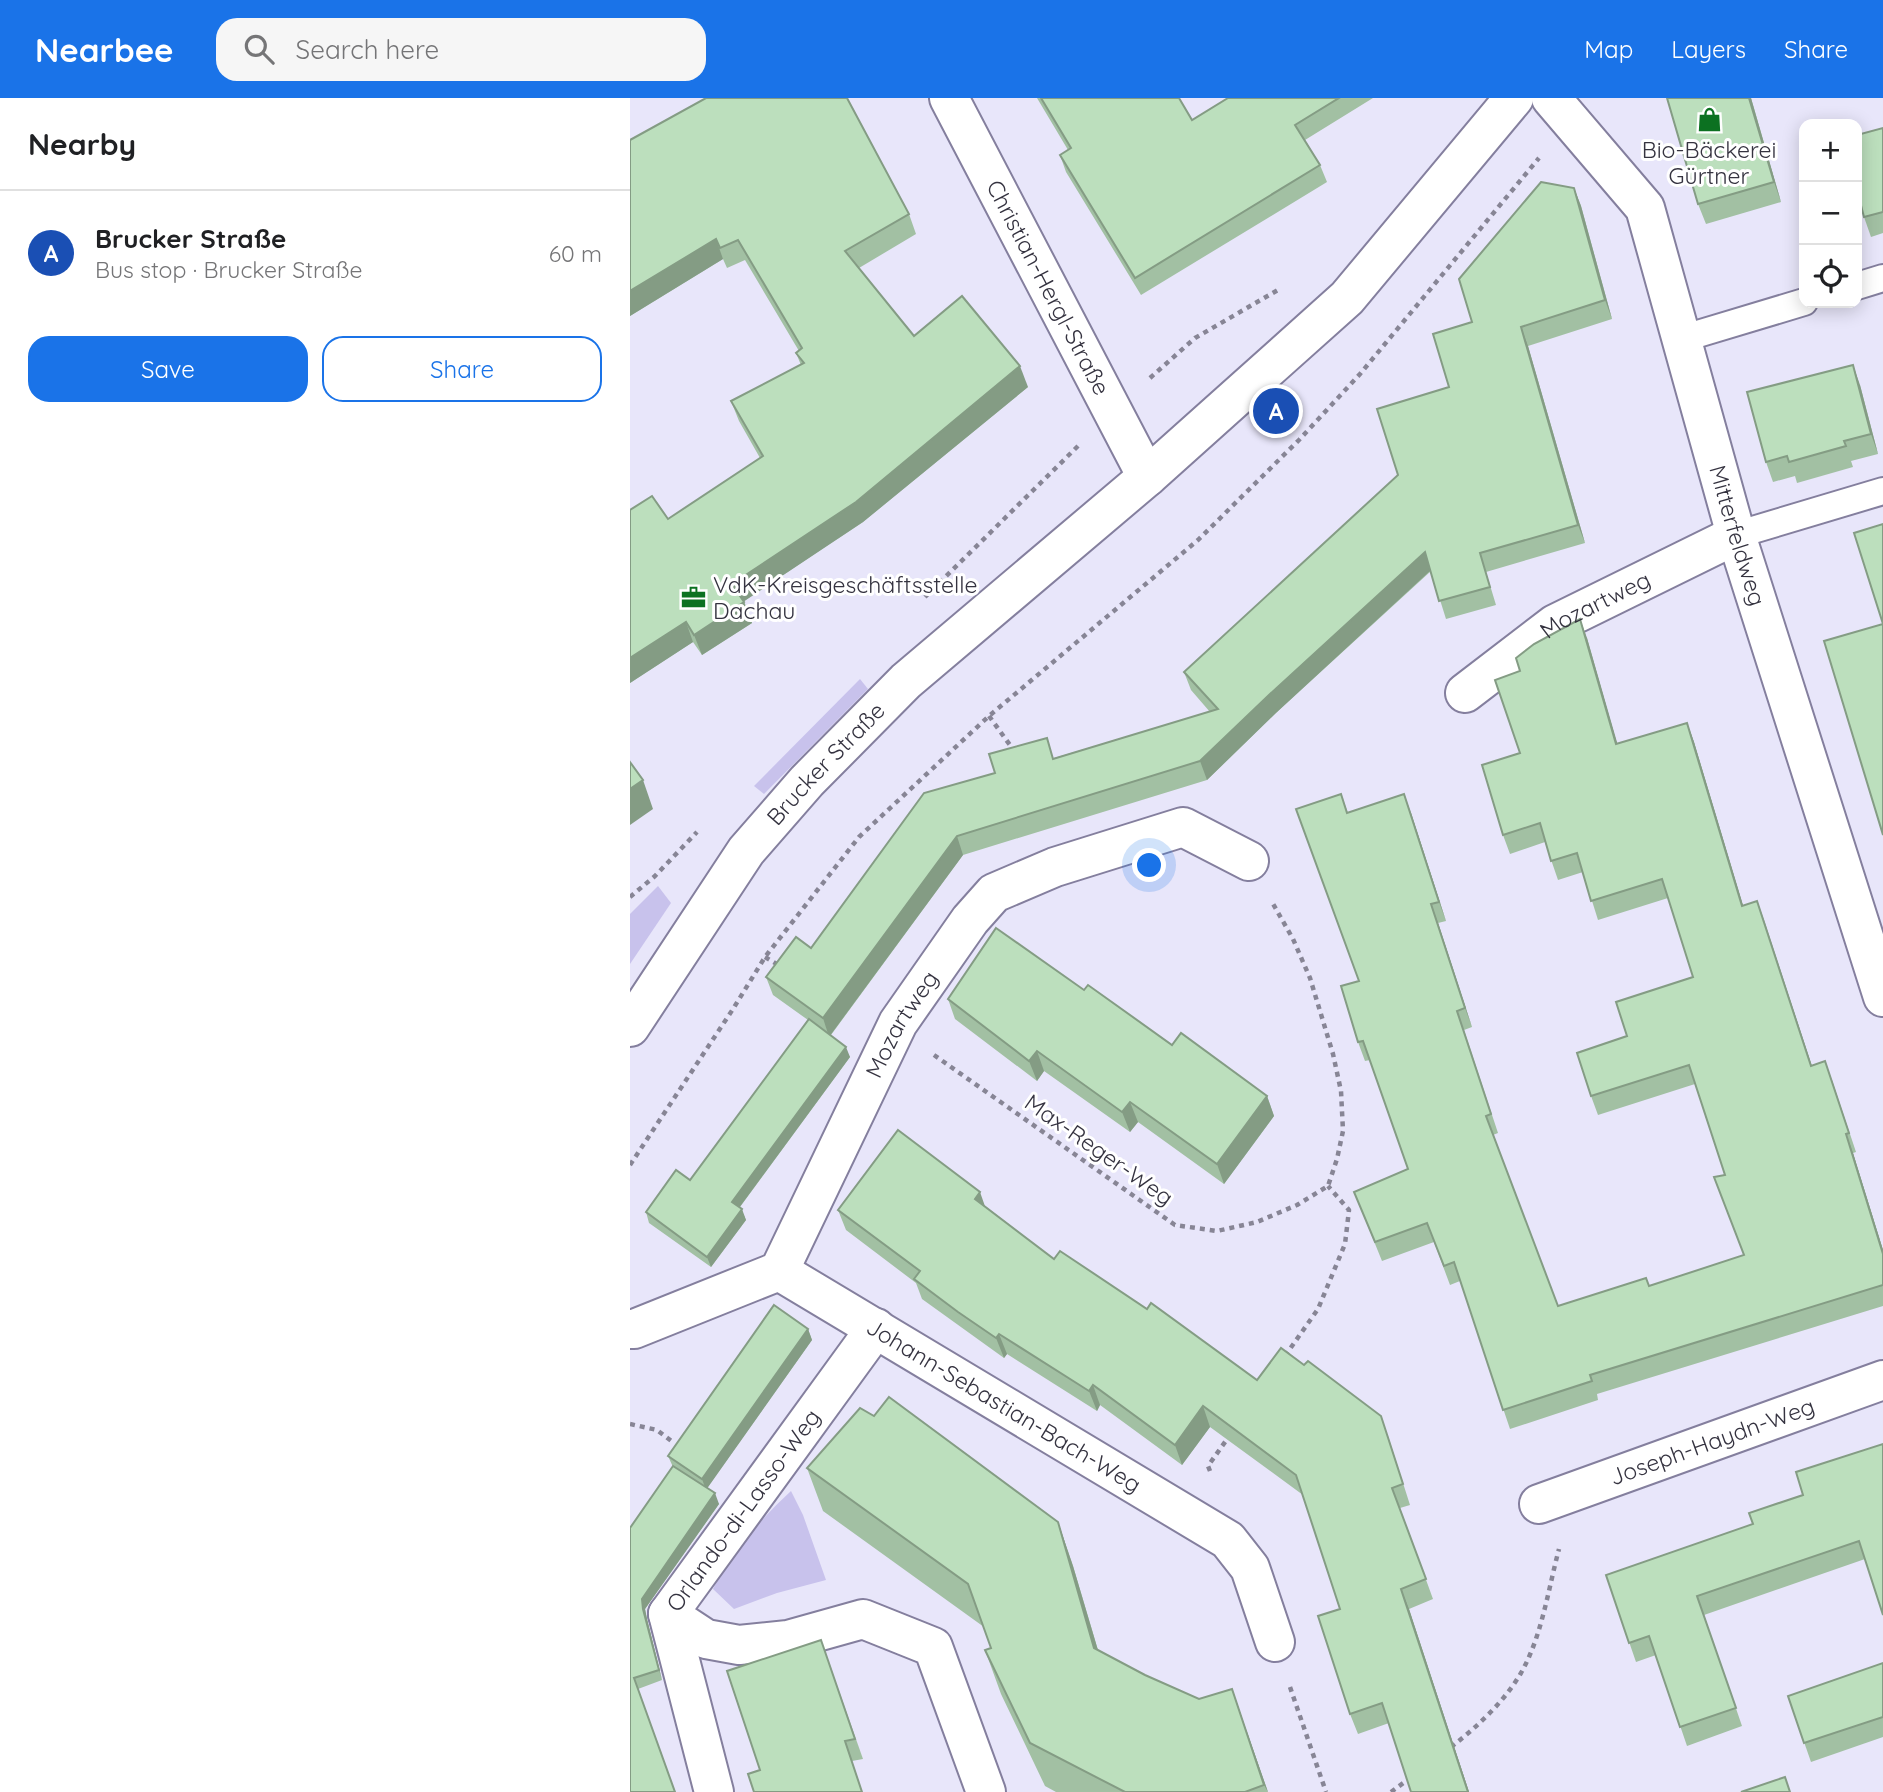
<!DOCTYPE html>
<html lang="en">
<head>
<meta charset="utf-8">
<style>
  :root { --surface:#fff; --page:#f6f6f6; --text:#202124; --muted:#757577; --line:#e0e0e0; --accent:#1a73e8 }
  body { margin:0; font-family:Quicksand,sans-serif; background:var(--page); color:var(--text) }
  .controls { position:absolute; right:21px; top:21px; display:grid; overflow:hidden; border-radius:14px; box-shadow:0 4px 18px #0003 }
  .controls button { width:63px; height:63px; display:grid; place-items:center; padding:0; border:0; border-bottom:2px solid var(--line); background:var(--surface); color:var(--text); font:35px sans-serif }
  .you { position:absolute; left:520px; top:768px; width:24px; height:24px; margin:-18px; border:5px solid #fff; border-radius:50%; background:#1a73e8; box-shadow:0 0 0 10px #1a73e833 }
  .badge { display:grid; place-items:center; width:46px; height:46px; border-radius:50%; background:var(--accent); color:#fff; font-size:23px; font-weight:700 }
  .pin { position:absolute; translate:-50% -50%; border:4px solid #fff; box-shadow:0 2px 7px #0006 }
  .list { margin:0; padding:0; list-style:none }
  h2 { display:flex; justify-content:space-between; align-items:center; height:91px; margin:0; padding:0 28px; font-size:30px }
  h2 small { font-size:23px; font-weight:400; color:var(--muted) }
  .list li { display:grid; grid-template-columns:46px 1fr auto; gap:21px; align-items:center; box-sizing:border-box; height:126px; padding:0 28px; border-top:2px solid var(--line) }
  .list b { display:block; font-size:26px; white-space:nowrap }
  .list p { margin:0; font-size:23px; white-space:nowrap; color:var(--muted) }
  .list em { font-size:23px; font-style:normal; color:var(--muted) }
  .actions { display:flex; gap:14px; padding:21px 28px }
  .actions a { flex:1; padding:16px 0; border:2px solid var(--accent); border-radius:21px; text-align:center; font-size:24px; color:var(--accent) }
  .actions .main { background:var(--accent); color:#fff }
  .icon { flex:none; width:38px; height:38px; fill:none; stroke:currentColor; stroke-width:2; stroke-linecap:round; stroke-linejoin:round }
  .map { position:relative; flex:none; width:1253px; height:1694px; overflow:hidden }
  header { display:flex; align-items:center; gap:42px; box-sizing:border-box; height:98px; padding:0 35px; background:var(--accent); color:#fff }
  header strong { font-size:33px }
  nav { display:flex; gap:38px; margin-inline-start:auto; font-size:24px }
  .search { width:490px; height:63px; background:var(--page); display:flex; align-items:center; gap:18px; box-sizing:border-box; padding:0 24px; border-radius:21px; color:var(--muted); font-size:26px }
  main { display:flex }
  aside { flex:1; background:var(--surface) }
  .map>svg:first-child { display:block }
  .green { fill:#c8c2ec }
  .lines { fill:none; stroke-linecap:round; stroke-linejoin:round }
  .service-casing { stroke:#847f9e; stroke-width:30 }
  .minor-casing { stroke:#847f9e; stroke-width:42 }
  .secondary-casing { stroke:#847f9e; stroke-width:42 }
  .path { stroke:#878595; stroke-width:4.5; stroke-dasharray:5 5; stroke-linecap:butt }
  .service { stroke:#fff; stroke-width:26 }
  .minor { stroke:#fff; stroke-width:38 }
  .secondary { stroke:#fff; stroke-width:38 }
  .wall { fill:#a2c0a3 }
  .shaded-wall { fill:#849c84 }
  .building { fill:#bcdfbd; stroke:#849c84; stroke-width:2 }
  .labels { text-anchor:middle; stroke-width:6; stroke-linejoin:round; paint-order:stroke }
  .poi-label { font-size:23px; fill:#353340; stroke:#fff }
  .street-label { font-size:23px; fill:#353340; stroke:#fff }
</style>
</head>
<body>
<header>
<strong>Nearbee</strong>
<div class="search"><svg class="icon" aria-label="search" viewBox="0 0 24 24"><circle cx="10" cy="10" r="6"/><path d="M15 15l6 6"/></svg>Search here</div>
<nav><a>Map</a><a>Layers</a><a>Share</a></nav>
</header>
<main>
<aside>
<h2>Nearby<small></small></h2>
<ul class="list">
<li><span class="badge" style="background:#1a4fb4">A</span><div><b>Brucker Straße</b><p>Bus stop · Brucker Straße</p></div><em>60 m</em></li>
</ul>
<div class="actions"><a class="main">Save</a><a>Share</a></div>
</aside>
<div class="map">
<svg width="1253" height="1694" viewBox="0 0 1253 1694">
  <rect width="100%" height="100%" fill="#e8e6fa"/>
  <g class="green">
    <polygon points="230,581 238,591 134,696 124,688"/>
    <polygon points="28,788 41,805 0,866 0,816"/>
    <path d="M161,1393l12,24 23,65 -49,13 -43,16 -21,-20c18,-37 48,-70 78,-98z"/>
  </g>
  <g class="lines">
    <defs>
      <g id="service">
        <polyline points="1227,188 1253,180"/>
        <polyline points="1051,241 1174,204"/>
        <polyline points="1106,437 1253,393"/>
      </g>
      <g id="minor">
        <path id="s1" d="M319,0l198,379"/>
        <path id="s2" d="M921,0l94,110 91,327 147,462"/>
        <path id="s3" d="M835,595l90,-69 181,-89"/>
        <path id="s4" d="M149,1173l449,269 22,28 25,74"/>
        <path id="s5" d="M0,1231h4l145,-58 119,-248 72,-103 24,-27 61,-26 128,-40 66,34"/>
        <path id="s6" d="M909,1406l344,-124"/>
        <polyline points="38,1516 76,1541 109,1547 158,1542 233,1521 303,1549 356,1694"/>
        <path id="s7" d="M84,1694l-46,-178 208,-286"/>
      </g>
      <g id="secondary">
        <path id="s8" d="M0,929l116,-176 61,-70 99,-100 241,-204 200,-179 167,-200"/>
      </g>
    </defs>
    <use href="#service" class="service-casing"/>
    <use href="#minor" class="minor-casing"/>
    <use href="#secondary" class="secondary-casing"/>
    <g class="path">
      <polyline points="520,280 565,240 648,192"/>
      <polyline points="295,499 448,348"/>
      <polyline points="359,618 385,654"/>
      <polyline points="0,799 25,778 67,734"/>
      <polyline points="135,859 150,868"/>
      <polyline points="304,957 545,1127 587,1133 627,1124 667,1107 698,1088 707,1061 713,1033 711,993 703,956 680,880 663,841 642,804"/>
      <polyline points="0,1067 103,911 135,859 229,739 359,618 568,442 669,342 730,276 909,60"/>
      <polyline points="655,1258 688,1211 715,1146 719,1112 698,1088"/>
      <polyline points="0,1326 27,1332 44,1345"/>
      <polyline points="580,1373 578,1368 600,1337"/>
      <polyline points="660,1589 696,1694"/>
      <path d="M821,1649c26,-20 53,-45 70,-74 21,-37 27,-83 38,-124"/>
      <polyline points="761,1694 780,1680"/>
    </g>
    <use href="#service" class="service"/>
    <use href="#minor" class="minor"/>
    <use href="#secondary" class="secondary"/>
  </g>
  <g class="wall">
    <polygon points="407,0 549,0 562,22 598,0 743,0 675,42 690,67 697,84 511,197 436,74 430,57 438,52"/>
    <polygon points="1037,0 1121,0 1151,104 1076,126 1068,106"/>
    <polygon points="1253,30 1253,135 1241,139 1234,119"/>
    <polygon points="0,42 279,116 286,136 229,170 284,238 398,289 233,424 114,503 122,525 72,557 63,544 0,585 38,421 130,360 109,323 101,303 171,267 166,255 169,253 115,162 97,170 93,161 0,218"/>
    <polygon points="944,90 951,108 982,221 898,248 955,445 856,474 866,507 816,521 801,473 647,614 577,682 333,757 201,937 220,959 110,1109 116,1122 81,1169 19,1125 16,1114 60,1082 178,922 143,897 136,879 181,850 424,660 580,614 561,592 554,574 768,377 819,289 842,224"/>
    <polygon points="1230,287 1248,356 1221,363 1223,369 1167,385 1165,378 1143,384 1136,364"/>
    <polygon points="957,540 987,646 1057,625 1064,644 1113,808 1127,803 1182,968 1202,982 1226,1054 1223,1055 1253,1152 1253,1208 967,1296 968,1302 880,1331 830,1183 820,1187 804,1144 752,1163 724,1094 778,1071 740,962 735,963 728,944 729,883 711,696 718,715 781,715 816,823 808,825 842,929 834,932 868,1035 863,1037 928,1208 1019,1188 1114,1157 1095,1077 1065,986 968,1017 961,998 997,938 1063,879 1038,800 968,822 953,774 928,782 915,744 880,756 873,737 890,655 890,573"/>
    <polygon points="454,892 542,947 637,998 644,1018 594,1086 508,1024 500,1034 414,973 407,983 325,921 318,901"/>
    <polygon points="355,1108 424,1161 517,1211 627,1282 758,1338 780,1407 770,1410 803,1501 779,1511 839,1694 781,1694 759,1625 728,1636 720,1616 710,1511 673,1397 580,1329 552,1367 470,1307 467,1313 377,1256 374,1260 292,1201 286,1185 216,1132 208,1112"/>
    <polygon points="178,1231 182,1242 77,1390 89,1406 15,1511 17,1521 32,1582 8,1591 0,1694 0,1430 43,1369 38,1358"/>
    <polygon points="1253,1346 1235,1461 1074,1517 1112,1628 1057,1648 1026,1557 1006,1564 976,1477 1123,1426 1173,1397"/>
    <polygon points="177,1370 428,1424 443,1468 468,1552 617,1634 638,1694 426,1694 415,1688 371,1596 355,1552 361,1550 354,1529 193,1413"/>
    <polygon points="191,1542 233,1661 222,1663 130,1672"/>
    <polygon points="1253,1565 1253,1639 1181,1664 1158,1598"/>
  </g>
  <g class="shaded-wall">
    <polygon points="1119,0 1121,0 1151,104 1144,84"/>
    <polygon points="944,90 951,108 982,221 975,202"/>
    <polygon points="86,141 93,161 0,218 0,193"/>
    <polygon points="891,229 898,248 955,445 948,427"/>
    <polygon points="1223,267 1230,287 1248,356 1241,336"/>
    <polygon points="390,268 398,289 233,424 110,506 102,486"/>
    <polygon points="795,454 801,472 647,614 577,682 570,663 640,596"/>
    <polygon points="114,504 122,525 72,557 64,537"/>
    <polygon points="950,521 957,540 993,665 986,646"/>
    <polygon points="56,524 63,544 0,585 0,560"/>
    <polygon points="1057,625 1064,644 1119,827 1112,808"/>
    <polygon points="13,682 23,711 0,727 0,691"/>
    <polygon points="774,696 781,715 816,823 809,804"/>
    <polygon points="327,738 333,757 199,939 193,920"/>
    <polygon points="1127,803 1134,822 1188,987 1181,968"/>
    <polygon points="801,806 808,825 842,929 835,910"/>
    <polygon points="216,949 220,959 106,1114 102,1104"/>
    <polygon points="407,953 414,973 407,983 399,963"/>
    <polygon points="637,998 644,1018 594,1086 587,1066"/>
    <polygon points="500,1004 508,1024 500,1034 492,1014"/>
    <polygon points="1216,1036 1223,1055 1253,1152 1253,1156"/>
    <polygon points="350,1094 357,1114 345,1101"/>
    <polygon points="112,1111 116,1122 81,1169 77,1159"/>
    <polygon points="178,1231 182,1242 76,1392 72,1381"/>
    <polygon points="369,1236 377,1256 374,1260 366,1240"/>
    <polygon points="463,1287 470,1307 467,1313 459,1293"/>
    <polygon points="573,1308 580,1329 552,1367 545,1347"/>
    <polygon points="85,1395 89,1406 15,1511 17,1521 32,1582 29,1572 13,1511 12,1501"/>
    <polygon points="428,1424 443,1468 480,1593 464,1550"/>
    <polygon points="771,1491 779,1511 839,1694 838,1694"/>
    <polygon points="602,1591 617,1634 638,1694 634,1687"/>
  </g>
  <g class="building">
    <polygon points="76,0 217,0 279,116 215,153 284,238 332,198 390,268 226,404 102,486 114,504 64,537 56,524 0,560 0,412 22,398 38,421 133,358 101,303 174,265 166,255 172,250 108,142 90,150 86,141 0,193 0,42"/>
    <polygon points="411,0 549,0 562,22 598,0 709,0 665,27 690,67 505,180 430,57 441,50"/>
    <polygon points="1037,0 1119,0 1144,84 1068,106"/>
    <polygon points="1253,30 1253,114 1234,119 1227,92 1227,37"/>
    <polygon points="911,84 944,90 975,202 891,229 948,427 850,455 860,489 809,503 795,454 640,596 570,663 327,738 193,920 136,879 166,839 181,850 294,695 365,675 359,656 417,640 423,661 588,611 554,574 768,377 747,311 819,289 803,236 842,224 829,181"/>
    <polygon points="1223,267 1241,336 1214,343 1216,348 1159,364 1157,358 1136,364 1117,294"/>
    <polygon points="1253,426 1253,737 1194,543 1253,526 1224,435"/>
    <polygon points="950,521 986,646 1057,625 1112,808 1127,803 1181,968 1195,963 1219,1035 1216,1036 1253,1156 1253,1187 960,1277 962,1283 873,1312 824,1164 814,1168 797,1125 745,1144 724,1094 778,1071 733,943 728,944 711,888 729,883 666,711 711,696 717,715 774,696 809,804 801,806 835,910 827,913 861,1016 856,1018 928,1208 1016,1180 1019,1188 1114,1157 1084,1079 1095,1077 1059,967 961,998 947,955 997,938 986,904 1063,879 1032,781 961,803 947,755 921,763 910,725 873,737 852,667 890,655 865,582 890,573 886,560 904,546"/>
    <polygon points="0,664 13,682 0,691"/>
    <polygon points="366,830 454,892 458,887 542,947 551,935 637,998 587,1066 500,1004 492,1014 407,953 399,963 318,901"/>
    <polygon points="179,921 216,949 102,1104 112,1111 77,1159 16,1114 46,1072 60,1082"/>
    <polygon points="268,1032 350,1094 345,1101 424,1161 430,1153 517,1211 521,1205 627,1282 651,1250 674,1267 678,1263 751,1318 773,1386 762,1390 796,1481 771,1491 838,1694 781,1694 752,1605 720,1616 688,1518 710,1511 666,1377 573,1308 545,1347 463,1287 459,1293 369,1236 366,1240 328,1214 284,1181 290,1173 208,1112"/>
    <polygon points="144,1207 178,1231 72,1381 38,1358"/>
    <polygon points="259,1299 428,1424 464,1550 515,1577 569,1601 602,1591 634,1687 615,1694 495,1694 400,1645 355,1552 361,1550 338,1486 177,1370 230,1310 244,1318"/>
    <polygon points="1253,1346 1253,1517 1229,1443 1067,1498 1106,1610 1050,1629 1019,1538 999,1545 976,1477 1123,1426 1119,1415 1173,1397 1166,1374"/>
    <polygon points="43,1368 85,1395 12,1501 13,1511 29,1572 4,1580 45,1694 0,1694 0,1430"/>
    <polygon points="191,1542 225,1641 215,1643 232,1694 124,1694 118,1676 130,1672 97,1573"/>
    <polygon points="1253,1565 1253,1619 1174,1645 1158,1598"/>
    <polygon points="1155,1679 1160,1694 1111,1694"/>
  </g>
  <defs>
    <symbol id="shop-bare" viewBox="-9 -9 18 18"><path d="M-5-2.5h2.3a2.7 3.5 0 0 1 5.4 0H5L5.5 6h-11ZM-1.5-2.5h3a1.5 2.3 0 0 0-3 0Z" fill="#0c7121" stroke="#fff" stroke-width="2.5" paint-order="stroke"/></symbol>
    <symbol id="office-bare" viewBox="-9 -9 18 18"><path d="M-6-3h4V-5.5h4V-3h4V5H-6ZM-1-4.5V-3h2v-1.5ZM-6 0V1H6V0Z" fill="#0c7121" stroke="#fff" stroke-width="2.5" paint-order="stroke"/></symbol>
  </defs>
  <g fill-rule="evenodd">
    <use href="#shop-bare" x="1062" y="4" width="35" height="35"/>
    <use href="#office-bare" x="46" y="482" width="35" height="35"/>
  </g>
  <g class="labels">
    <g class="poi-label">
      <text x="1079" y="60">Bio-Bäckerei<tspan x="1079" dy="26">Gürtner</tspan></text>
      <text x="83" y="495" text-anchor="start">VdK-Kreisgeschäftsstelle<tspan x="83" dy="26">Dachau</tspan></text>
    </g>
    <g class="street-label">
      <text dy="8" stroke="none"><textPath href="#s1" startOffset="214">Christian-Hergl-Straße</textPath></text>
      <text dy="8" stroke="none"><textPath href="#s2" startOffset="485">Mitterfeldweg</textPath></text>
      <text dy="8" stroke="none"><textPath href="#s3" startOffset="158">Mozartweg</textPath></text>
      <text dy="8" stroke="none"><textPath href="#s8" startOffset="329">Brucker Straße</textPath></text>
      <text dy="8" stroke="none"><textPath href="#s5" startOffset="436">Mozartweg</textPath></text>
      <text transform="translate(469 1052) rotate(35)" y="8">Max-Reger-Weg</text>
      <text dy="8" stroke="none"><textPath href="#s4" startOffset="262">Johann-Sebastian-Bach-Weg</textPath></text>
      <text dy="8" stroke="none"><textPath href="#s6" startOffset="184">Joseph-Haydn-Weg</textPath></text>
      <text dy="8" stroke="none"><textPath href="#s7" startOffset="312">Orlando-di-Lasso-Weg</textPath></text>
    </g>
  </g>
</svg>
<div class="controls">
<button>+</button>
<button>−</button>
<button><svg class="icon" aria-label="locate" viewBox="0 0 24 24"><circle cx="12" cy="12" r="6"/><path d="M12 2v4M12 18v4M2 12h4M18 12h4"/></svg></button>
</div>
<div class="you"></div>
<div class="pin badge" style="left:646px;top:313px;background:#1a4fb4">A</div>
</div>
</main>
</body>
</html>
